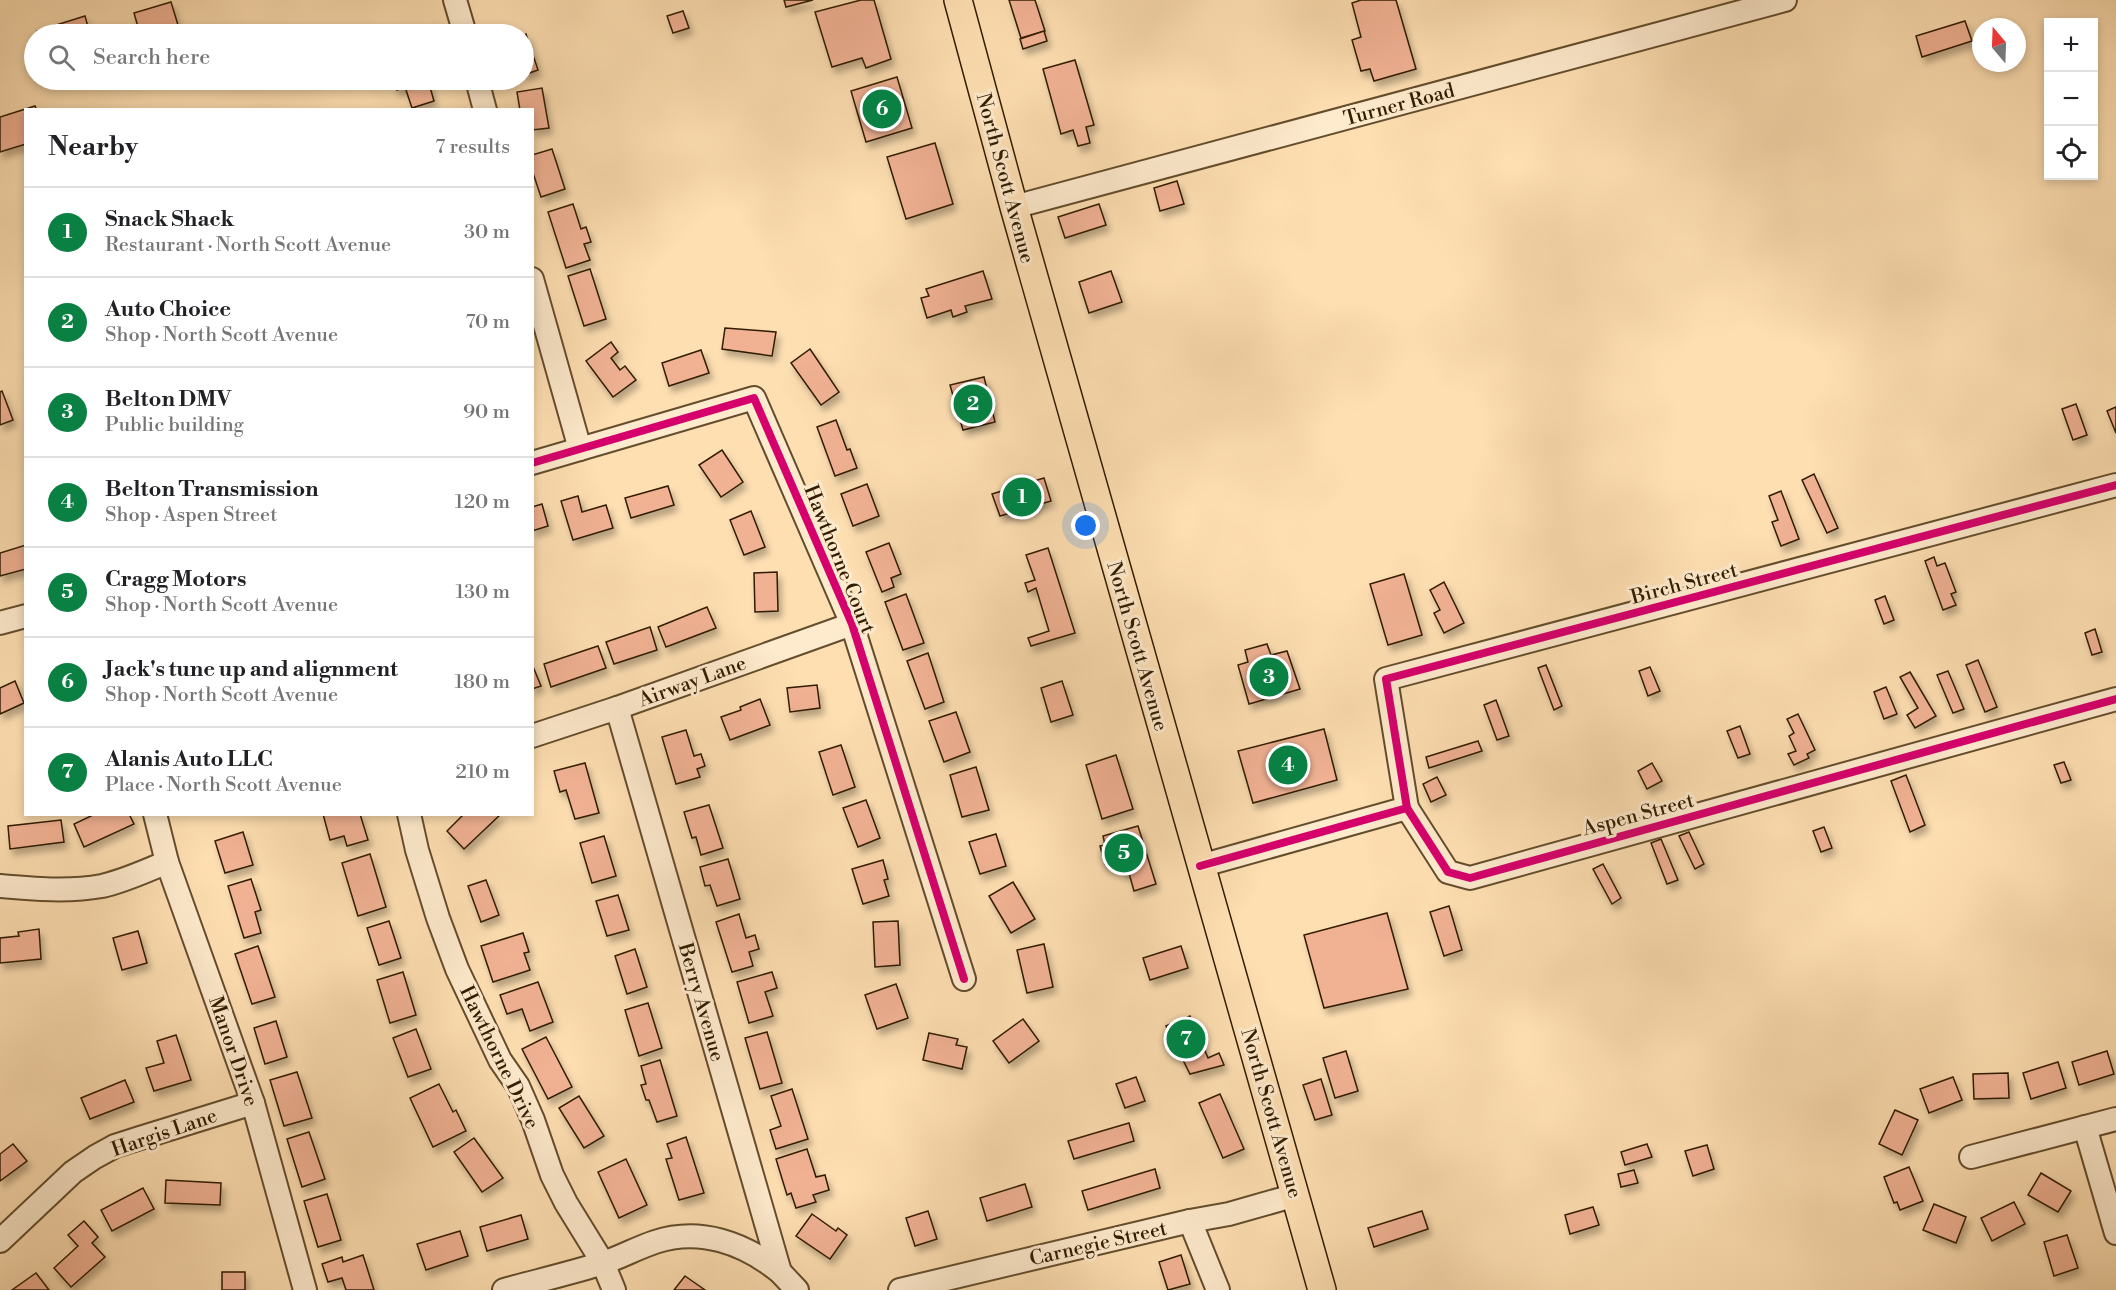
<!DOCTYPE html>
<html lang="en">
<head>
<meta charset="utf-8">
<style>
  :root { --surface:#fff; --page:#f2f2f2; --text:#202124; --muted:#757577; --line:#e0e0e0; --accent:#0b8043 }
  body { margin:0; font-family:"Libre Bodoni",serif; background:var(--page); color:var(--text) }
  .controls { position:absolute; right:18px; top:18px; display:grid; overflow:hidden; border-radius:0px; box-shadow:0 3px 9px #0003 }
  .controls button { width:54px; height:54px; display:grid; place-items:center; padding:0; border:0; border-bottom:2px solid var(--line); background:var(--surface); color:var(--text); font:30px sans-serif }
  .compass { position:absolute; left:1972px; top:18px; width:54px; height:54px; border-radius:50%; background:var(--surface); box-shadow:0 3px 9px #0003; rotate:341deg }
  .you { position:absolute; left:1086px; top:526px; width:21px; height:21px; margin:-15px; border:4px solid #fff; border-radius:50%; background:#1a73e8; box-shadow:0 0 0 9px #1a73e833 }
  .badge { display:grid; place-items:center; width:39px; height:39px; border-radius:50%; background:var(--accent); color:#fff; font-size:20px; font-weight:700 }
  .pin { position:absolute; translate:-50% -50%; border:3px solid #fff; box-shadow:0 2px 6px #0006 }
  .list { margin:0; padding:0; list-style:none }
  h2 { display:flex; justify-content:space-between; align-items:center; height:78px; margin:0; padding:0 24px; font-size:26px }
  h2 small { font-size:20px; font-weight:400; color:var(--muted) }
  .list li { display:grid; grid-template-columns:39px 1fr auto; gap:18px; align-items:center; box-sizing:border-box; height:90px; padding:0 24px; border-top:2px solid var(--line) }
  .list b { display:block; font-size:22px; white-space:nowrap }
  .list p { margin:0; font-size:20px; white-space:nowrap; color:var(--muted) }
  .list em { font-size:20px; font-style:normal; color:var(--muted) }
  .icon { flex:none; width:33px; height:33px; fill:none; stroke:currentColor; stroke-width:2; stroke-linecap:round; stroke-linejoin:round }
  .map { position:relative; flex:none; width:2116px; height:1290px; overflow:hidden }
  .search { position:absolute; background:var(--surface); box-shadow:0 3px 9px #0003; left:24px; top:24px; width:510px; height:66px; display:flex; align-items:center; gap:15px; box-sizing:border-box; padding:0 21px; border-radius:33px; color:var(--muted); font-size:22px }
  .panel { position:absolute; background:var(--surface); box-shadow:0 3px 9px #0003; left:24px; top:108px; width:510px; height:708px; border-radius:0px }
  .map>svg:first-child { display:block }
  .building { fill:#f1b294; stroke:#311c00; stroke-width:1.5; filter:url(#shadow) }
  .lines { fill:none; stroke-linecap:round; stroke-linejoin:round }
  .minor-casing { stroke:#644d2c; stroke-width:26 }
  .major-casing { stroke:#311c00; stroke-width:30 }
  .minor { stroke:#feeacd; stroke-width:22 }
  .major { stroke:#fedfb2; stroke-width:27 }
  .cycleway-casing { stroke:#feeacd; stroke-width:11 }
  .cycleway { stroke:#d6006c; stroke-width:8 }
  .labels { text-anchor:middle; stroke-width:6; stroke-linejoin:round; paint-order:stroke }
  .street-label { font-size:20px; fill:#311c00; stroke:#feeacd }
</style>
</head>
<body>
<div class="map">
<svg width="2116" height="1290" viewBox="0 0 2116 1290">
  <defs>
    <filter id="shadow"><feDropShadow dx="3.5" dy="6" stdDeviation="3" flood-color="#0004"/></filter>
  </defs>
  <rect width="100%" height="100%" fill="#fedfb2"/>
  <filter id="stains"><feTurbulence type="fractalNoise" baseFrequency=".00333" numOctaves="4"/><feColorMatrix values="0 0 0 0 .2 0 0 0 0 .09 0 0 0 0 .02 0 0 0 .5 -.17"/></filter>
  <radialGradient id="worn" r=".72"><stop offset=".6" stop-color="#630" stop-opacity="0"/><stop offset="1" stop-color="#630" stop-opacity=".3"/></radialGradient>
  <g class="building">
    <polygon points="784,0 813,0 786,7"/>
    <polygon points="861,0 874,0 891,59 866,68 862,58 832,67 815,12"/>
    <polygon points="1009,0 1035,0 1045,31 1021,38"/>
    <polygon points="1361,0 1396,0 1416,69 1374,81 1370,69 1361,71 1352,40 1361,37 1352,3"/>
    <polygon points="171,2 178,25 149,34 140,34 134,13"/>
    <polygon points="683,11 689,28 673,33 667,16"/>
    <polygon points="85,16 90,34 38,34 37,31"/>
    <polygon points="1965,21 1972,41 1922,57 1916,36"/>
    <polygon points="1044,31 1047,41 1023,49 1020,39"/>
    <polygon points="526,34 538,70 524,75 524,35"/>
    <polygon points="1075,60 1094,125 1086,127 1090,143 1078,146 1073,130 1061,134 1043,69"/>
    <polygon points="897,77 912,128 866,142 851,91"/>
    <polygon points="393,80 428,80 434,101 412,108 405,87 397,90"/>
    <polygon points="542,88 549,128 532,130 532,110 520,110 517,92"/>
    <polygon points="35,106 37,110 26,110 26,144 0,152 0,117"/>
    <polygon points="935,143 953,204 906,219 887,157"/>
    <polygon points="552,149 565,189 541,197 532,170 532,155"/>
    <polygon points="1177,181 1184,204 1160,211 1154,188"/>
    <polygon points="573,204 581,229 586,227 591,242 584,244 590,260 566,268 548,212"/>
    <polygon points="1099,204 1106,225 1065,238 1058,217"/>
    <polygon points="590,269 606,319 584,326 568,276"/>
    <polygon points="983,271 992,299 965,306 967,312 953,317 951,310 927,318 921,298 929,296 926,289"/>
    <polygon points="1111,271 1122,302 1089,313 1079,282"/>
    <polygon points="725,328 776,332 772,356 722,349"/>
    <polygon points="611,342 618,352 611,358 620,370 625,366 636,380 613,397 586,361"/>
    <polygon points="810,349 839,392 821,405 791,363"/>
    <polygon points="701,350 709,373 669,386 662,363"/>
    <polygon points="984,377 995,422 963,430 950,385"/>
    <polygon points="2,391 13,420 0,425 0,392"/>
    <polygon points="2076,404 2087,435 2073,440 2062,409"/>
    <polygon points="2116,407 2116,433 2107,411"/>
    <polygon points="836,420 847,450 850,449 857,468 835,476 817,427"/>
    <polygon points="722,450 743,482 721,497 699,465"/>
    <polygon points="1814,474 1838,528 1827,533 1802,480"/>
    <polygon points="1044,478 1051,501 1000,516 992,494"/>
    <polygon points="867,484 879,516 853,526 841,494"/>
    <polygon points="668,486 674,505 631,518 625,498"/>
    <polygon points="1781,491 1799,539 1781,546 1772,522 1778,520 1769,496"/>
    <polygon points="578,496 582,512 606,505 613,528 573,540 561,501"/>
    <polygon points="542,504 548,526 532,531 532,507"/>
    <polygon points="751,511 765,547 744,555 730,520"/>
    <polygon points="889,543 901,574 891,578 894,587 882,592 866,552"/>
    <polygon points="26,545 26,569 0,576 0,553"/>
    <polygon points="1048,548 1075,633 1031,646 1028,638 1049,631 1036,588 1028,592 1025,583 1035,580 1026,555"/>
    <polygon points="1934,557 1937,566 1945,563 1956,592 1951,594 1956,605 1943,610 1925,561"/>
    <polygon points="777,572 778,611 755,612 754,573"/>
    <polygon points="1404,574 1422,635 1388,645 1370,584"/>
    <polygon points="1444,582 1464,623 1444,633 1434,613 1440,610 1430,590"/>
    <polygon points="906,594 924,643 903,650 885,602"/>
    <polygon points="1885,596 1894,620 1884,624 1875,600"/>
    <polygon points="707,607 716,628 666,647 658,627"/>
    <polygon points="650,627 657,650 614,664 606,642"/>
    <polygon points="2095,629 2102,652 2092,655 2085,633"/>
    <polygon points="1267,644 1271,655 1287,651 1300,689 1249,704 1238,665 1248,662 1245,650"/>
    <polygon points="598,646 606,668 551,687 544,664"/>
    <polygon points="928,653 944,702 925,709 907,661"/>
    <polygon points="1978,660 1997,707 1985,712 1966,665"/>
    <polygon points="532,664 541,686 532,689"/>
    <polygon points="1546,665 1562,706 1554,710 1538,668"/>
    <polygon points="1650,667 1660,691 1648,696 1639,671"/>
    <polygon points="1948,671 1964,709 1953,713 1937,675"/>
    <polygon points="1910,672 1936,716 1915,728 1907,715 1918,708 1900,677"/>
    <polygon points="15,681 24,703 0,714 0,688"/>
    <polygon points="1062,681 1073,715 1051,722 1041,688"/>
    <polygon points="817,685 820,708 790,712 787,688"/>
    <polygon points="1886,687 1897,714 1884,719 1874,692"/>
    <polygon points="760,699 770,725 730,740 721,717 741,710 740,707"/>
    <polygon points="1496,700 1509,736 1497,740 1484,705"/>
    <polygon points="956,712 970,752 944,762 929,721"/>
    <polygon points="1798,714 1815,750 1807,754 1809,758 1794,765 1788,754 1796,751 1789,736 1794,733 1787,719"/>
    <polygon points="1740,726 1750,754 1738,758 1727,731"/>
    <polygon points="1324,729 1337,780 1253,803 1238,751"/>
    <polygon points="686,730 694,756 701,754 705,766 697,769 700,777 676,784 662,737"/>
    <polygon points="1478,741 1482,751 1429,768 1426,757"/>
    <polygon points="841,745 855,787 833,795 819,752"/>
    <polygon points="1116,755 1133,809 1102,819 1086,765"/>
    <polygon points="2064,762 2071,780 2061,783 2054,765"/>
    <polygon points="585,763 599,813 575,819 566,790 560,792 554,771"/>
    <polygon points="1652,763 1662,781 1647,789 1638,771"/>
    <polygon points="976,767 989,810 962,817 950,775"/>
    <polygon points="1906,775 1925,825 1910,832 1891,781"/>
    <polygon points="1437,777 1446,795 1431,802 1423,784"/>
    <polygon points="866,800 880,838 858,847 843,808"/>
    <polygon points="709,805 723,848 701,855 696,837 692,838 684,812"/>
    <polygon points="95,814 129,814 134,824 84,847 74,824"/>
    <polygon points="323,814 360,814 368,840 347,846 344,836 330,840"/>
    <polygon points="464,814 501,814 464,849 447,831"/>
    <polygon points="61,820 64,842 10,849 8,826"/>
    <polygon points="1138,826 1156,884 1134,891 1129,873 1124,874 1120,860 1105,864 1100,846 1105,845 1103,836"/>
    <polygon points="1824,827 1832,848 1821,852 1813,831"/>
    <polygon points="243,832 253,865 225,873 215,841"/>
    <polygon points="1689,832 1704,864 1695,869 1679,836"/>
    <polygon points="996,834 1006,866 980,874 969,842"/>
    <polygon points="604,836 616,876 592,883 580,843"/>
    <polygon points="1661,839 1678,880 1667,884 1651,843"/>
    <polygon points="370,854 386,907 358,916 342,863"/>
    <polygon points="728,859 740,899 717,906 710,885 705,886 700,867"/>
    <polygon points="883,860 888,879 884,880 889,896 863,904 852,869"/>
    <polygon points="1603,864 1621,898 1612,904 1593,869"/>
    <polygon points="251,879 261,910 255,912 261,933 244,938 228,886"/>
    <polygon points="486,880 499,915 481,922 468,886"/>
    <polygon points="1013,882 1035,919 1011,933 989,896"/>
    <polygon points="618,895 629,930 607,936 596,901"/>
    <polygon points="1449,906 1462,950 1444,956 1430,912"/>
    <polygon points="1387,913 1408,989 1324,1008 1304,935"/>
    <polygon points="739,914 746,938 755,935 759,949 749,952 753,966 732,972 716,922"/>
    <polygon points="389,921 401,958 379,965 367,928"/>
    <polygon points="898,921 900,965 875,967 873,922"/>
    <polygon points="39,929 41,959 0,963 0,938 19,936 18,932"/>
    <polygon points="138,931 147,963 122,970 113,938"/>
    <polygon points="523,933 529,952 524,953 530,970 493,982 481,946"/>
    <polygon points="1044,944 1053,987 1027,993 1017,950"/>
    <polygon points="258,946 275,997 252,1004 235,954"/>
    <polygon points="1181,946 1188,968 1150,980 1143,958"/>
    <polygon points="635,949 647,987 627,994 615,956"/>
    <polygon points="403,972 416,1015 390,1023 377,980"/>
    <polygon points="772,972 777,988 765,992 773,1016 749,1023 737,982"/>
    <polygon points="538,982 553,1022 530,1031 522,1009 507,1014 500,995"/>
    <polygon points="896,984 908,1018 877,1029 865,995"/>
    <polygon points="648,1003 662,1048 639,1056 625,1010"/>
    <polygon points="1190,1016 1208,1058 1219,1053 1224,1065 1190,1074 1166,1026"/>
    <polygon points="1023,1019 1039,1041 1009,1063 993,1041"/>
    <polygon points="276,1021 287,1057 265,1064 254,1028"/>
    <polygon points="416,1029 431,1069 408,1077 393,1038"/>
    <polygon points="767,1032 782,1083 760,1089 745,1038"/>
    <polygon points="929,1033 958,1039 956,1045 967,1047 962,1069 923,1060"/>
    <polygon points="176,1035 191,1080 154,1091 146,1068 164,1063 157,1041"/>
    <polygon points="546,1037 572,1087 548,1099 522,1049"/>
    <polygon points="1346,1051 1358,1091 1335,1098 1323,1058"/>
    <polygon points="2107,1051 2114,1074 2079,1085 2072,1062"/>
    <polygon points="660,1060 677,1116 657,1122 649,1100 646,1100 641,1085 646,1084 641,1066"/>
    <polygon points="2058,1062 2066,1088 2031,1099 2023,1073"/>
    <polygon points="297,1072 312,1118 284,1126 270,1080"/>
    <polygon points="2008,1073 2009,1098 1974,1099 1973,1074"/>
    <polygon points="1136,1077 1145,1101 1125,1108 1116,1084"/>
    <polygon points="1953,1077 1962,1100 1929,1113 1920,1089"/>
    <polygon points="1321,1079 1332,1115 1315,1120 1303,1085"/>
    <polygon points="125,1080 134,1102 90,1119 81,1098"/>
    <polygon points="439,1084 453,1112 456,1110 466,1131 433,1147 410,1098"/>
    <polygon points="792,1089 808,1139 776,1149 770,1130 781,1126 771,1096"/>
    <polygon points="1220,1094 1244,1149 1223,1158 1199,1103"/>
    <polygon points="579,1096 604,1136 584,1148 559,1108"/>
    <polygon points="1895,1110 1918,1120 1902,1155 1879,1144"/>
    <polygon points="1129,1123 1134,1141 1074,1159 1068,1141"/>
    <polygon points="309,1132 325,1179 302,1187 287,1139"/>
    <polygon points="686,1137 704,1193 679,1200 666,1159 672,1158 667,1144"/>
    <polygon points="474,1138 503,1178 482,1192 454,1152"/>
    <polygon points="13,1144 27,1161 0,1181 0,1154"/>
    <polygon points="1647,1144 1652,1157 1625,1165 1621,1152"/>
    <polygon points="1707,1145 1714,1169 1693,1176 1685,1151"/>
    <polygon points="807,1149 816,1177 825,1175 829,1190 813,1195 816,1202 796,1208 791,1193 787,1195 776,1159"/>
    <polygon points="626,1159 647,1205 619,1218 598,1172"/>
    <polygon points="1909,1167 1923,1201 1900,1210 1897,1202 1894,1203 1884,1177"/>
    <polygon points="1155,1169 1160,1188 1088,1210 1082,1191"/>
    <polygon points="1634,1170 1638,1183 1621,1187 1618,1174"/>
    <polygon points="2041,1173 2071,1191 2058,1212 2028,1195"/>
    <polygon points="166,1180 221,1183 220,1205 165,1203"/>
    <polygon points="1025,1184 1032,1207 987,1221 980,1198"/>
    <polygon points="143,1188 154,1209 112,1231 101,1210"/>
    <polygon points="327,1194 341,1240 318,1247 304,1201"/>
    <polygon points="2014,1202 2025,1224 1992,1241 1981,1218"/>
    <polygon points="1934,1204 1966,1217 1956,1243 1923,1230"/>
    <polygon points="1593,1207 1599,1225 1570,1234 1565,1215"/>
    <polygon points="928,1211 937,1239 915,1246 906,1218"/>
    <polygon points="1422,1211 1428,1229 1374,1247 1368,1228"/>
    <polygon points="812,1214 836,1231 838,1228 847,1235 830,1259 796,1236"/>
    <polygon points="521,1215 528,1239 487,1251 480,1227"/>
    <polygon points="84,1221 98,1237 92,1243 105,1257 71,1287 54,1268 78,1246 68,1235"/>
    <polygon points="460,1231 468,1256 426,1270 417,1244"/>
    <polygon points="2067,1235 2078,1268 2054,1276 2044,1242"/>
    <polygon points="363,1255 374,1290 346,1290 342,1278 328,1282 322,1264 342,1257 343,1262"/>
    <polygon points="1181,1255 1190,1284 1168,1290 1159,1262"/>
    <rect x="222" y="1272" width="23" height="18"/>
    <polygon points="36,1273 49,1290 12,1290"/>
    <polygon points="685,1276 705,1290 674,1290"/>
  </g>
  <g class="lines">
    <defs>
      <g id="minor">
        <polyline points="455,0 465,34"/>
        <polyline points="477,80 485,110"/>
        <polyline points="1014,207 1785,0"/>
        <polyline points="532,279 580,449"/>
        <polyline points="532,463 754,398 852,624 964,979"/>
        <polyline points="0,623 26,616"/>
        <polyline points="617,708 780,1272 797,1290"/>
        <polyline points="532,736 617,708 852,624"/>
        <polyline points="1407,808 1386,679 2116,485"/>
        <polyline points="155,814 167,862 253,1103 305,1290"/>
        <polyline points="409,814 417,850 438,918 457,969 500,1060 518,1086 533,1120 552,1175 566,1203 603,1263 614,1290"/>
        <polyline points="1200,866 1407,808 1448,872 1470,878 2116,699"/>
        <path d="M0,886c33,3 69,6 102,0 22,-5 44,-15 65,-24"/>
        <polyline points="2085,1127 2116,1233"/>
        <polyline points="1971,1157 2116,1119"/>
        <polyline points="1190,1221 1218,1290"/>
        <polyline points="0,1241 73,1172 95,1157 115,1146 140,1138 253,1103"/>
        <path d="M504,1290c33,-9 67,-17 99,-27 18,-6 34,-15 52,-21 45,-15 89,1 125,30"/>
        <polyline points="900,1290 1190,1221 1229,1214 1296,1195"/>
      </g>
      <polyline id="major" points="958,0 1014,207 1322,1290"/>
    </defs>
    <use href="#minor" class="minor-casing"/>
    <use href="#major" class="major-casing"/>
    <use href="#minor" class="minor"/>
    <use href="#major" class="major"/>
    <defs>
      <g id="cycleway">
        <polyline points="532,463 754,398 852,624 964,979"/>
        <polyline points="1407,808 1386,679 2116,485"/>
        <polyline points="1200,866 1407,808 1448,872 1470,878 2116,699"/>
      </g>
    </defs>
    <use href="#cycleway" class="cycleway-casing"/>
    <use href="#cycleway" class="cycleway"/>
  </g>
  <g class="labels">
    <g class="street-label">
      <text transform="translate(1399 104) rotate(-15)" y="7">Turner Road</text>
      <text transform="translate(1006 178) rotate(75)" y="7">North Scott Avenue</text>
      <text transform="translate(840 559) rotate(68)" y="7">Hawthorne Court</text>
      <text transform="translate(1684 583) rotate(-15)" y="7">Birch Street</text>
      <text transform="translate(1138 646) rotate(74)" y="7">North Scott Avenue</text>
      <text transform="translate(692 681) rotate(-20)" y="7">Airway Lane</text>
      <text transform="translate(1638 814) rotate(-15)" y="7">Aspen Street</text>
      <text transform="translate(702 1002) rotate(74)" y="7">Berry Avenue</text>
      <text transform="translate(234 1051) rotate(71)" y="7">Manor Drive</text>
      <text transform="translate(500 1057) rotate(64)" y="7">Hawthorne Drive</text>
      <text transform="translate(1272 1113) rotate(74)" y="7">North Scott Avenue</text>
      <text transform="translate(164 1132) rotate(-19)" y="7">Hargis Lane</text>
      <text transform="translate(1098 1243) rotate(-13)" y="7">Carnegie Street</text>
    </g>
  </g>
  <rect width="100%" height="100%" filter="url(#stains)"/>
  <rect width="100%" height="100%" fill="url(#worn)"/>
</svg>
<div class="controls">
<button>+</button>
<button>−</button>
<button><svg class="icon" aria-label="locate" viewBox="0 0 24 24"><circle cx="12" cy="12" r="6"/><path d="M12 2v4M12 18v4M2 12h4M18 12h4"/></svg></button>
</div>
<svg class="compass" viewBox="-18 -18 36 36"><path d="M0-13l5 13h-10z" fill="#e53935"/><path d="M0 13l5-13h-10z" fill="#757577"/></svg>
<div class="you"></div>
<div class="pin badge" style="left:1022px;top:497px">1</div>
<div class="pin badge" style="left:973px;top:404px">2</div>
<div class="pin badge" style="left:1269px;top:677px">3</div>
<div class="pin badge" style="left:1288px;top:765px">4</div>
<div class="pin badge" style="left:1124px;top:853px">5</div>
<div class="pin badge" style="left:882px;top:109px">6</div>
<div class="pin badge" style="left:1186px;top:1039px">7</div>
<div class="search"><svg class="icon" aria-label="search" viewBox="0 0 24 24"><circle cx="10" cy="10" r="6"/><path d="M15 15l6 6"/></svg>Search here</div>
<section class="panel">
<h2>Nearby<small>7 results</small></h2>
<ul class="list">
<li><span class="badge">1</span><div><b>Snack Shack</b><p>Restaurant · North Scott Avenue</p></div><em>30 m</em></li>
<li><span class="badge">2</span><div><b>Auto Choice</b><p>Shop · North Scott Avenue</p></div><em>70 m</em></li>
<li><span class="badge">3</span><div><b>Belton DMV</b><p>Public building</p></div><em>90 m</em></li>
<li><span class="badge">4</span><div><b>Belton Transmission</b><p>Shop · Aspen Street</p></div><em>120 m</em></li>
<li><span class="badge">5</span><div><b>Cragg Motors</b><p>Shop · North Scott Avenue</p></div><em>130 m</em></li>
<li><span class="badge">6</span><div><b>Jack's tune up and alignment</b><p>Shop · North Scott Avenue</p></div><em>180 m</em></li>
<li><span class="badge">7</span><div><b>Alanis Auto LLC</b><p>Place · North Scott Avenue</p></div><em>210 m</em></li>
</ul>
</section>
</div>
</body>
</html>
